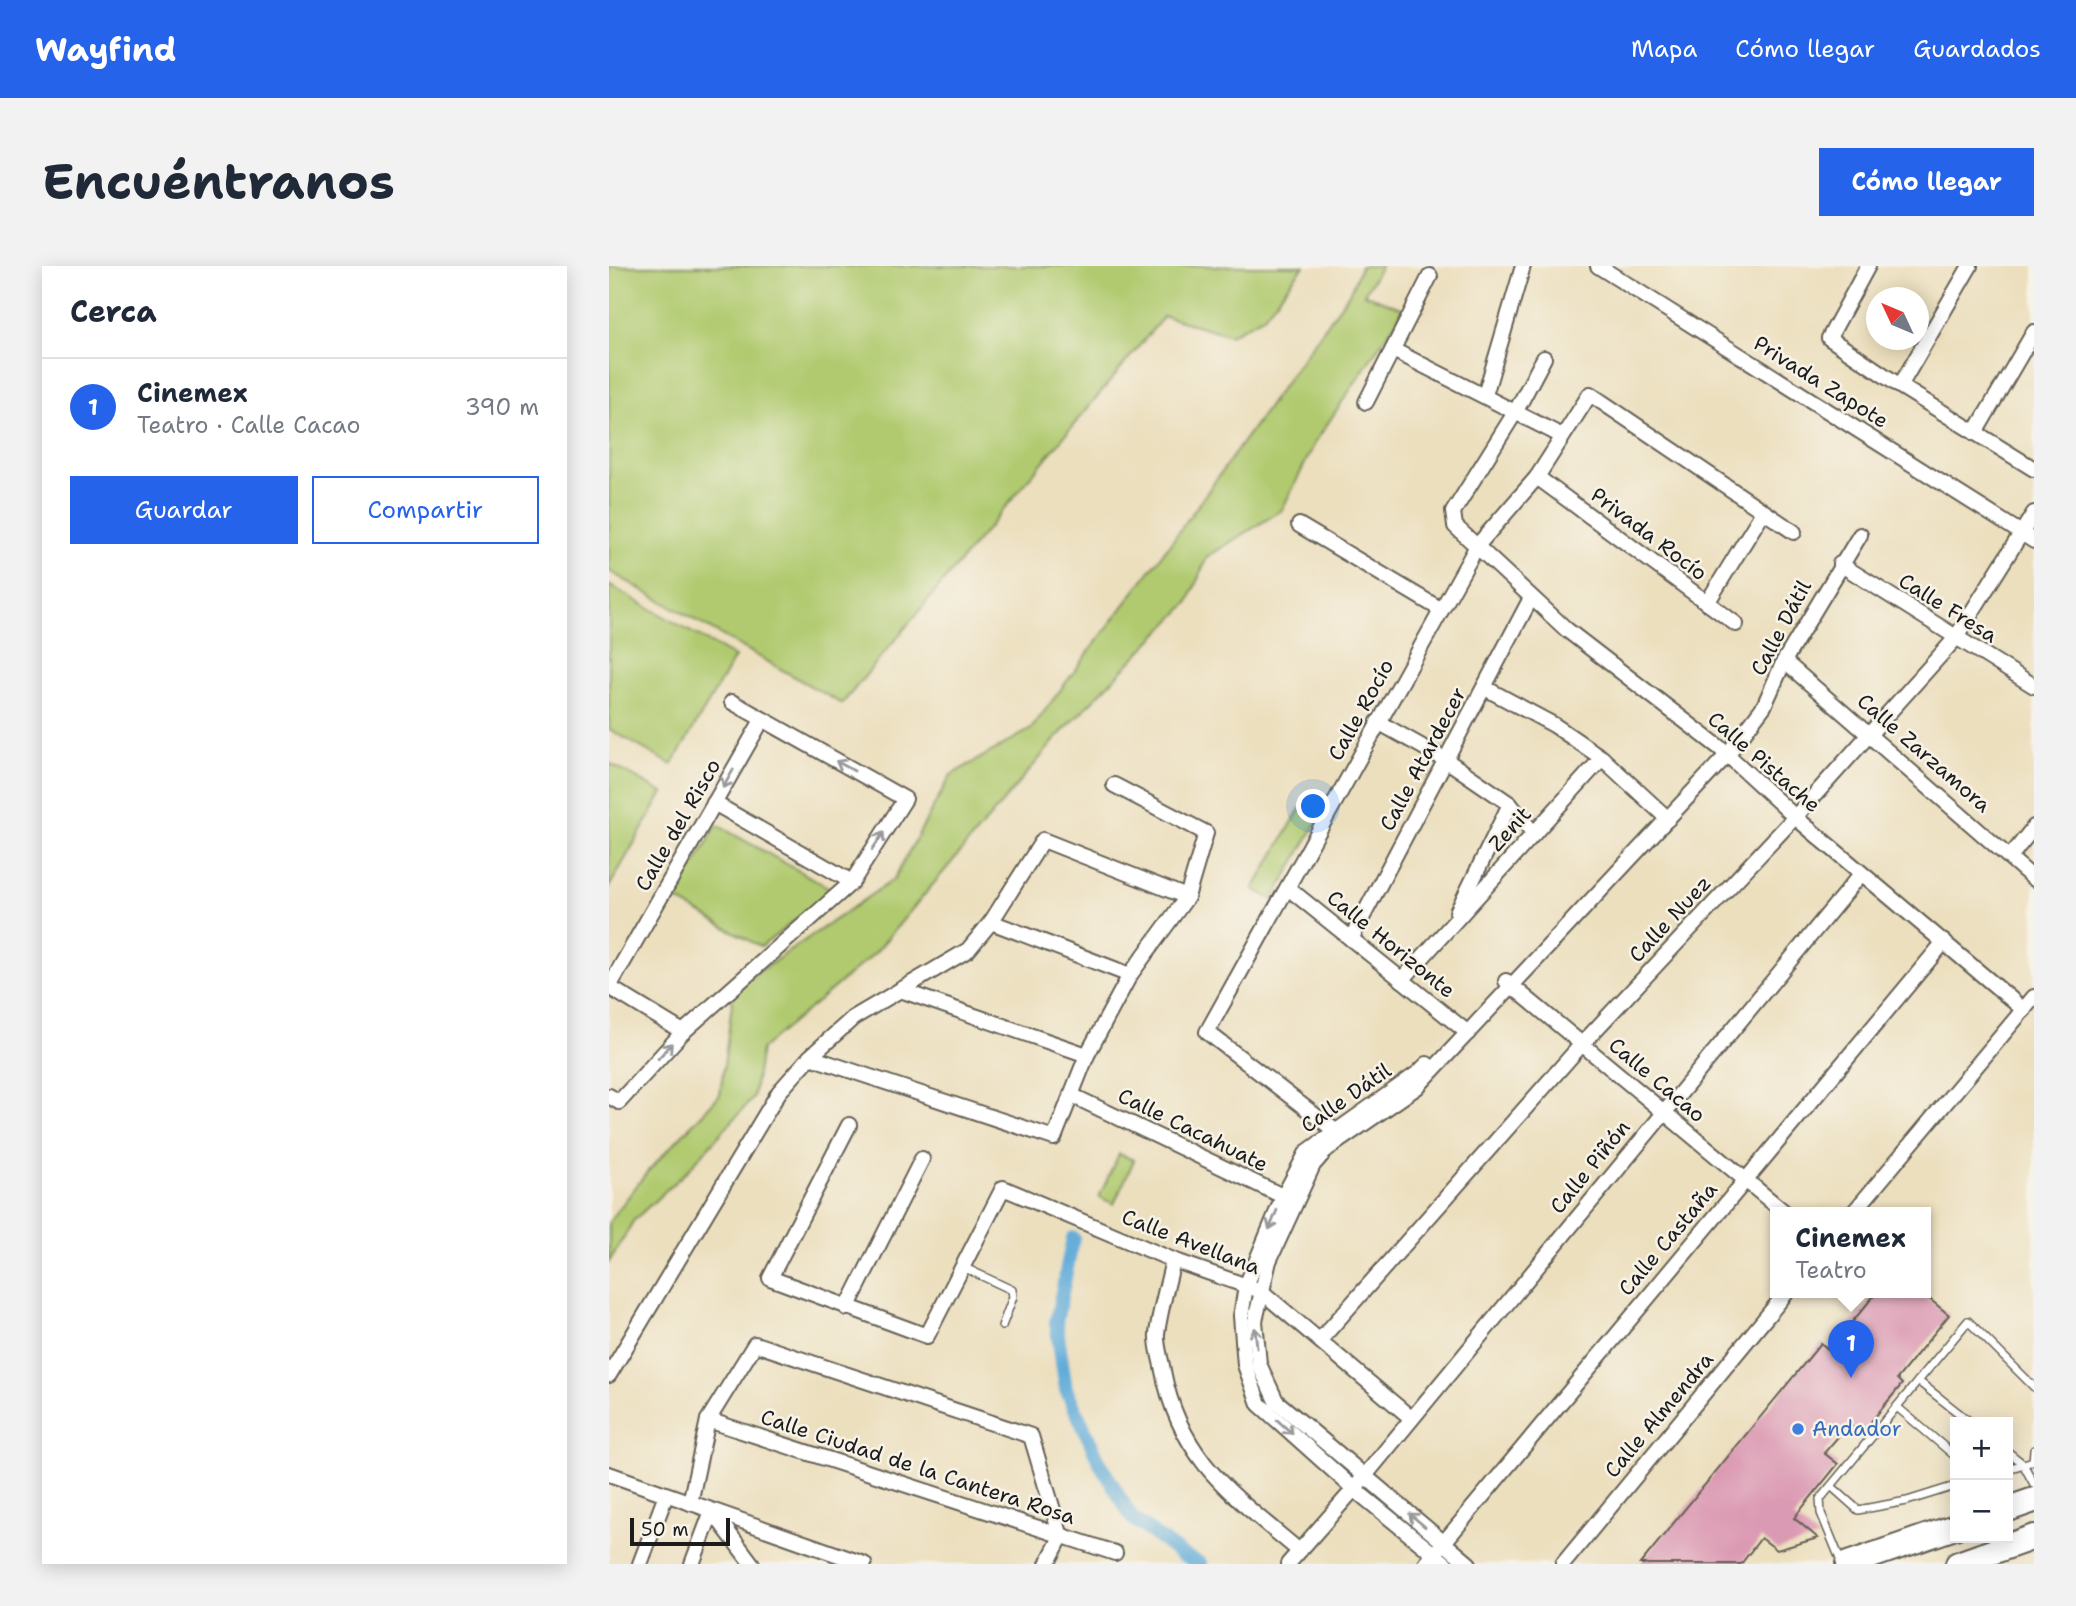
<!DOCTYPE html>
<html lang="es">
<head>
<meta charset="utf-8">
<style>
  :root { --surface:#fff; --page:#f2f2f3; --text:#1f2937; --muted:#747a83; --line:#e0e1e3; --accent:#2563eb }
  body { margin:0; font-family:"Shantell Sans",sans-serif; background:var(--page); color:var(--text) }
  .controls { position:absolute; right:21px; bottom:21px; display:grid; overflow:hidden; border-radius:0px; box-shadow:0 4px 18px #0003 }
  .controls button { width:63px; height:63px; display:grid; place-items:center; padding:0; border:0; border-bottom:2px solid var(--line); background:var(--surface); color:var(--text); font:35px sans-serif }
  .compass { position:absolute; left:1257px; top:21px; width:63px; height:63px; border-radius:50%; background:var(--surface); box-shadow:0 4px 18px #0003; rotate:314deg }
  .scale { position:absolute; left:21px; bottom:18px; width:100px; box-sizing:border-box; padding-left:7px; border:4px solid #1c1c1c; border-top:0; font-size:19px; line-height:24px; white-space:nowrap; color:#1c1c1c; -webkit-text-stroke:5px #f7f3e8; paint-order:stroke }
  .you { position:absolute; left:705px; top:541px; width:24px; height:24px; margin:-18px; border:5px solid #fff; border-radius:50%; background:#1a73e8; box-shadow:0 0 0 10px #1a73e833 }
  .badge { display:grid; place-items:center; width:46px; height:46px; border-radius:50%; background:var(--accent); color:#fff; font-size:23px; font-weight:700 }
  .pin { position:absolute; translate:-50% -58px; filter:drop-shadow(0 2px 4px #0008) }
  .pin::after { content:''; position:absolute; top:37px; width:24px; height:21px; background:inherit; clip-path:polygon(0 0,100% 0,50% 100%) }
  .popup { position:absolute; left:1161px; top:941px; width:161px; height:91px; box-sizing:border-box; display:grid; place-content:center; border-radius:0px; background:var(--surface); filter:drop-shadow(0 2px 5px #0005); font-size:23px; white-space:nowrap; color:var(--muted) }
  .popup b { font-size:26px; color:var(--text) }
  .popup::after { content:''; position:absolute; left:50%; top:100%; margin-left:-14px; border:14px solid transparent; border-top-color:var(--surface) }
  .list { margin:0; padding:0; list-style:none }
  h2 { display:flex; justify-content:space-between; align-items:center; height:91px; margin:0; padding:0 28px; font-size:30px }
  h2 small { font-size:23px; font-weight:400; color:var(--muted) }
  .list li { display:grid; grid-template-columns:46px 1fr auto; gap:21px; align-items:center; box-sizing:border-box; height:98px; padding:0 28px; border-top:2px solid var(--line) }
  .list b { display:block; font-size:26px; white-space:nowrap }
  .list p { margin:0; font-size:23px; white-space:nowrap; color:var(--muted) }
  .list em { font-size:23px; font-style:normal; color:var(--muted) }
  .actions { display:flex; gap:14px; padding:21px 28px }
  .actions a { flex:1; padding:16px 0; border:2px solid var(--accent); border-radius:0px; text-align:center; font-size:24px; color:var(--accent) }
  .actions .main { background:var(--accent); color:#fff }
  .map { position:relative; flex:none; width:1425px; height:1298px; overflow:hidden; border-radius:0px }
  header { display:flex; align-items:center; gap:42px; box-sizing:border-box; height:98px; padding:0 35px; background:var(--accent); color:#fff }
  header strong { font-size:33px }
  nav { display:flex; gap:38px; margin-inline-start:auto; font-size:24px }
  .intro { display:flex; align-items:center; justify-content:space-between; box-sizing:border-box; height:168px; padding:0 42px }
  h1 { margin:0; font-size:49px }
  .button { padding:18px 32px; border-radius:0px; background:var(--accent); color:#fff; font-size:24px; font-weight:700 }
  main { display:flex; gap:42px; padding:0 42px }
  aside { flex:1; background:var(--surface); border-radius:0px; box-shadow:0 4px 18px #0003 }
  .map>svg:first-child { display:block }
  .green { fill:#b1ca70; stroke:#667346; stroke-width:2 }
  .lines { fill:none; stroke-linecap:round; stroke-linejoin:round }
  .canal { stroke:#60acd9; stroke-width:14 }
  .building { fill:#db9ab3 }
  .service-casing { stroke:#656055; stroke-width:10 }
  .minor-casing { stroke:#656055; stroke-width:18 }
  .trunk-casing { stroke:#656055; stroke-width:28 }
  .service { stroke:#fff; stroke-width:7 }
  .minor { stroke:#fff; stroke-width:14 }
  .trunk { stroke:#fff; stroke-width:24 }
  .oneway { stroke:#999 }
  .shop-dot { fill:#3f7fe0; stroke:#f7f3e8; stroke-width:2.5 }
  .labels { text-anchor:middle; stroke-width:5; stroke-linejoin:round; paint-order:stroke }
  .street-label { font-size:21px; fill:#1c1c1c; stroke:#f7f3e8 }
  .shop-label { font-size:21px; fill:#366cbe; stroke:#f7f3e8; text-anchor:start }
</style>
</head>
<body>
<header>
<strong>Wayfind</strong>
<nav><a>Mapa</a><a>Cómo llegar</a><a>Guardados</a></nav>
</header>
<div class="intro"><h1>Encuéntranos</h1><a class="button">Cómo llegar</a></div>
<main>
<aside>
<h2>Cerca<small></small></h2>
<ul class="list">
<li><span class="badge">1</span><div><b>Cinemex</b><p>Teatro · Calle Cacao</p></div><em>390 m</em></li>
</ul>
<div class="actions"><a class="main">Guardar</a><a>Compartir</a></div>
</aside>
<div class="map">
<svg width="1425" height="1298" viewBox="0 0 1425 1298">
  <rect width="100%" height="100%" fill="#f7f3e8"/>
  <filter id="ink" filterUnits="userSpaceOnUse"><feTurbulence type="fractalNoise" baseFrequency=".0143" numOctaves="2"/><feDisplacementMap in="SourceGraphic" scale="14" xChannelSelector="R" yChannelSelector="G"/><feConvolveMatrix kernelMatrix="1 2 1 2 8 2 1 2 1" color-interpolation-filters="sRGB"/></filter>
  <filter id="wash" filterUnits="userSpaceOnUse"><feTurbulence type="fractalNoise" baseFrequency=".00686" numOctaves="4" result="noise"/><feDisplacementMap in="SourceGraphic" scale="28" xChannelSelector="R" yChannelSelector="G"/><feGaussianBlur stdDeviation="1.57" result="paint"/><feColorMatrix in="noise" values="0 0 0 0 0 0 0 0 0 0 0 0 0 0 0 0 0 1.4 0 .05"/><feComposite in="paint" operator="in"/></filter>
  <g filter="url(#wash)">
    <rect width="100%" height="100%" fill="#ecdfbe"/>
    <g class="green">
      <polygon points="0,0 695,0 654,51 621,69 555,50 233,438 0,305"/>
      <polygon points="752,0 772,0 755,28 795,43 707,175 673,244 598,291 579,337 451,468 266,687 152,783 144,832 78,905 25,954 0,996 0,956 39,905 111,829 125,723 285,613 342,509 422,463 564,274 741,26"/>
      <polygon points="0,319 126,391 63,499 0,463"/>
      <polygon points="0,497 54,527 0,621"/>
      <polygon points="691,543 709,554 664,634 645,623"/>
      <polygon points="108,559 224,624 152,681 66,633"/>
      <polygon points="510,888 525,894 505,938 490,931"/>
    </g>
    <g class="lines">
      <polyline class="canal" points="464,972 447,1056 457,1123 492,1199 523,1252 572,1288 592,1298"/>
    </g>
    <g id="blocks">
      <polygon class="building" points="1268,1026 1312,1026 1340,1049 1288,1113 1293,1118 1252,1168 1240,1158 1215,1187 1229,1198 1185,1252 1209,1272 1168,1284 1152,1272 1132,1298 1031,1298 1212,1077 1220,1084"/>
    </g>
  </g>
  <g filter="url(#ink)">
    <use href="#blocks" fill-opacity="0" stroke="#656055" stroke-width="2"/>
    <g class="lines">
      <defs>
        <g id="service">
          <polyline points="354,1001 403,1024 404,1031 393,1060"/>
          <polyline points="1309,1115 1361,1156"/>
          <polyline points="1288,1141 1346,1190"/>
          <polyline points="1399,1186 1414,1198 1425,1218"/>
          <polyline points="1399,1203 1424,1195 1425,1184"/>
          <polyline points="1222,1220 1249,1244 1298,1235 1346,1220"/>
          <polyline points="1233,1298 1212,1247 1211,1233 1359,1055 1425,1121"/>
        </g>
        <g id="minor">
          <polyline points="989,0 1425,275"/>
          <polyline points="1259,0 1220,72 1291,120 1425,203"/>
          <polyline points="784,84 953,170"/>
          <polyline points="935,92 907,145 844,246 846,260 958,364 1111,482 1186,551 1415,744"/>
          <polyline points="1291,120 1361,0"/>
          <polyline points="876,129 914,0"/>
          <polyline points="757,136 821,10"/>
          <polyline points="1366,167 1425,66"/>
          <polyline points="928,211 1127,358"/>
          <polyline points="690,259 831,343"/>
          <polyline points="1231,298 1425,420"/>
          <polyline points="1098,337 1154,246"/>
          <polyline points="1175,395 1425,613"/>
          <polyline points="876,422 945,459 993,492 1059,553"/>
          <polyline points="769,456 837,494 901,538 925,568"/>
          <polyline points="105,537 243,616"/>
          <polyline points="1401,591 1425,561"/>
          <polyline points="679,622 859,767"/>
          <polyline points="848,646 901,538"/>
          <polyline points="382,656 521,709"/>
          <polyline points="742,673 922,332"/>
          <polyline points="793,714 993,492"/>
          <polyline points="897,715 1175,946"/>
          <polyline points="291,724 478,789"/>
          <polyline points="74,766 0,721 153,454"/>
          <polyline points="201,791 445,872 478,789 521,709 578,631 597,567 505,519"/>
          <polyline points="818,798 809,807 698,886 674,931 637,1020 632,1050 636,1099 650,1138 745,1223 837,1298"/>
          <polyline points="462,829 682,934"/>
          <polyline points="0,830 10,836 74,766 243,616 296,533 123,436"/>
          <polyline points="240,859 161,1012 318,1070 394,922 564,994 652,1025 802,1152"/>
          <polyline points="725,864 598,766 868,280 928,211 981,128 1185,266"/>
          <polyline points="1245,946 1425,731"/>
          <path d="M564,994c-5,24 -13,49 -16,74 -1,11 4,25 6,37 17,89 70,124 135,179"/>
          <polyline points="238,1042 313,893"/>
          <polyline points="711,1074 973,778 1186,551 1346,373 1425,247"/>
          <polyline points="0,1109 170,826 201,791 244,752 359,684 382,656 434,574 578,631"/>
          <polyline points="99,1154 506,1287"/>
          <polyline points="0,1208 255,1298"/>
          <polyline points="81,1237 99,1154 146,1078 422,1170 452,1271 438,1298"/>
          <polyline points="104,1246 143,1298"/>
          <polyline points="31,1298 57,1229"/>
          <polyline points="83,1298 103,1245"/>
          <polyline points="679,1298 745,1223 1252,608"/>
          <polyline points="817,1298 1335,676"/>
          <polyline points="860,1298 667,1135 650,1098 646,1055 660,995 704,899 718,883 808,821 1118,489 1155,440 1175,395 1251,269"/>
          <polyline points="954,1298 1178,1026"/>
        </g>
        <g id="trunk">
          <polyline points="1399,1243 1425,1234"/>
          <polyline points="1239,1298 1346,1261"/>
          <polyline points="1349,1298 1425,1271"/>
        </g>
      </defs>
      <use href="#service" class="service-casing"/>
      <use href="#minor" class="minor-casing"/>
      <use href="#trunk" class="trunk-casing"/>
      <use href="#service" class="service"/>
      <use href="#minor" class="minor"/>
      <use href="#trunk" class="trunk"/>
    </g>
    <defs><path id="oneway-shaft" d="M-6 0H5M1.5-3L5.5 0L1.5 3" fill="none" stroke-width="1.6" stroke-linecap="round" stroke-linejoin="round" transform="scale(1.75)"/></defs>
    <g class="oneway">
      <use href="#oneway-shaft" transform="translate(236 500) rotate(-151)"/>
      <use href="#oneway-shaft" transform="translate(119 513) rotate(120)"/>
      <use href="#oneway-shaft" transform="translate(269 575) rotate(-57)"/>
      <use href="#oneway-shaft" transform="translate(56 785) rotate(-48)"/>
      <use href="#oneway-shaft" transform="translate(664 954) rotate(112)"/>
      <use href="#oneway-shaft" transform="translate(647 1072) rotate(-96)"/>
      <use href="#oneway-shaft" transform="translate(676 1161) rotate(42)"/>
      <use href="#oneway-shaft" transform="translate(808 1254) rotate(-140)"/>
    </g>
  </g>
  <circle class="shop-dot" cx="1189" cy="1163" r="7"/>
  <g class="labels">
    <g class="street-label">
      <text transform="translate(1212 116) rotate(32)" y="7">Privada Zapote</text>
      <text transform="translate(1040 268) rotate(37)" y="7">Privada Rocío</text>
      <text transform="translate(1339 342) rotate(32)" y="7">Calle Fresa</text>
      <text transform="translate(1172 362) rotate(-62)" y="7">Calle Dátil</text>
      <text transform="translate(752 444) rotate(-61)" y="7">Calle Rocío</text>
      <text transform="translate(1315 487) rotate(41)" y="7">Calle Zarzamora</text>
      <text transform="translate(814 493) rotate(-62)" y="7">Calle Atardecer</text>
      <text transform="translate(1155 496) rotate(41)" y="7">Calle Pistache</text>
      <text transform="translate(69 559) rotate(-60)" y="7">Calle del Risco</text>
      <text transform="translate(901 563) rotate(-48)" y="7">Zenit</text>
      <text transform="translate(1061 653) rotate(-47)" y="7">Calle Nuez</text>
      <text transform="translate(782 678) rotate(39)" y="7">Calle Horizonte</text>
      <text transform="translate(1048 814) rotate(40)" y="7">Calle Cacao</text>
      <text transform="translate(737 832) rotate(-35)" y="7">Calle Dátil</text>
      <text transform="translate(584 864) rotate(26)" y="7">Calle Cacahuate</text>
      <text transform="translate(981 901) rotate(-51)" y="7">Calle Piñón</text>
      <text transform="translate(1059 973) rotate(-50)" y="7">Calle Castaña</text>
      <text transform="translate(582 976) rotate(21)" y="7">Calle Avellana</text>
      <text transform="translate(1050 1149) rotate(-50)" y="7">Calle Almendra</text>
      <text transform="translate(309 1201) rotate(18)" y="7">Calle Ciudad de la Cantera Rosa</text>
    </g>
    <g class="shop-label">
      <text x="1203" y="1170">Andador</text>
    </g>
  </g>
</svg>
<div class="controls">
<button>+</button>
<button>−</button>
</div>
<svg class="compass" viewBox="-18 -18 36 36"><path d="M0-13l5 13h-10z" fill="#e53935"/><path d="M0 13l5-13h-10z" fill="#747a83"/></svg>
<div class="scale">50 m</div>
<div class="you"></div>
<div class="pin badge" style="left:1242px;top:1112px">1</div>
<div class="popup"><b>Cinemex</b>Teatro</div>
</div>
</main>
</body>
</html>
